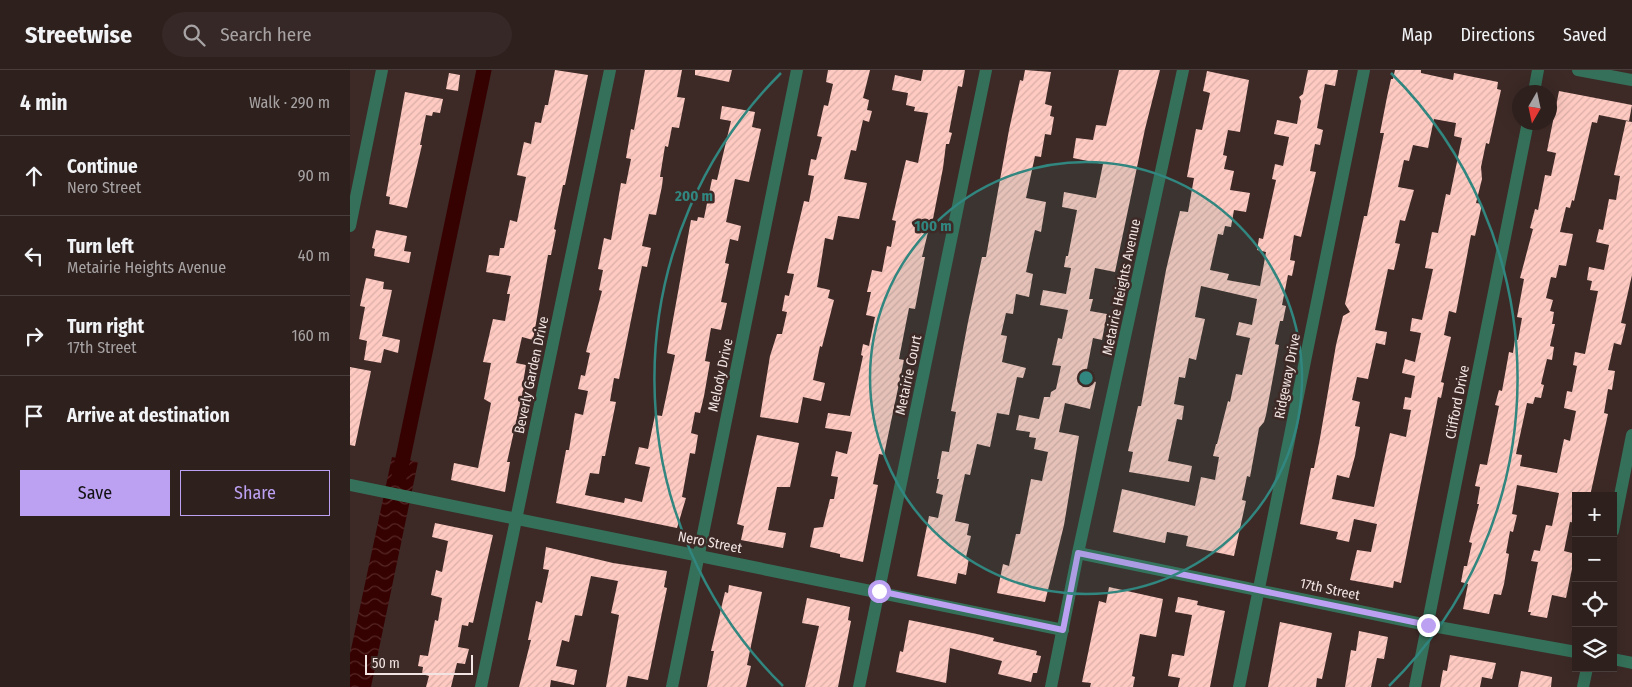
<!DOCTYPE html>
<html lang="en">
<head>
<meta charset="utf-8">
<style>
  :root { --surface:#2e201d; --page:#362826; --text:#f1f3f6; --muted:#a7a3a4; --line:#493e3b; --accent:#bca0f2 }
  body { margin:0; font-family:"Fira Sans Condensed",sans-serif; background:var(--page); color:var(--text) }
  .controls { position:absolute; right:15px; bottom:15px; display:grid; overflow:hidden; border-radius:0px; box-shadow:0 5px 20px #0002 }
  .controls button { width:45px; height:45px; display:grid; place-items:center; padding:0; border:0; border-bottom:1px solid var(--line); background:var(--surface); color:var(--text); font:25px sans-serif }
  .compass { position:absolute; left:1162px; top:15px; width:45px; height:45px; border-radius:50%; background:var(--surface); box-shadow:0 5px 20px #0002; rotate:189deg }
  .scale { position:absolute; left:15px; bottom:12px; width:108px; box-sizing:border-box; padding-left:5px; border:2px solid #f1e4e2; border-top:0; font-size:14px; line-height:18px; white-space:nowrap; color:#f1e4e2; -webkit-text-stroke:4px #3d2a27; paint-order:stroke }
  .stop { position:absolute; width:15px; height:15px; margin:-11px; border:4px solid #bca0f2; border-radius:50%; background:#fff }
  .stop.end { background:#bca0f2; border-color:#fff; box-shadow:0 1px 5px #0008 }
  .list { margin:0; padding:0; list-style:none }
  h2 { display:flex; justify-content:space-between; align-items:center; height:65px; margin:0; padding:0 20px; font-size:21px }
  h2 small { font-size:16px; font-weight:400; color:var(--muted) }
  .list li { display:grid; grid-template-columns:32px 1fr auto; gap:15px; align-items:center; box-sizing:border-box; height:80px; padding:0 20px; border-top:1px solid var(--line) }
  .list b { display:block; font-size:19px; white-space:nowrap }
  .list p { margin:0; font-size:16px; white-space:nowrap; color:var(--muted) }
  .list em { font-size:16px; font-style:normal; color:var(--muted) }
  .actions { display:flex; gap:10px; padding:15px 20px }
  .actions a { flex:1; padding:11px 0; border:1px solid var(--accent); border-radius:0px; text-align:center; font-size:18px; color:var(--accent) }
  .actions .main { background:var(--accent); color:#111 }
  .icon { flex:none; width:28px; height:28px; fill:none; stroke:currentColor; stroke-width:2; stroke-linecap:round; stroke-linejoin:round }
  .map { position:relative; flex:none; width:1282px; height:617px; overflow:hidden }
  header { display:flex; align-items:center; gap:30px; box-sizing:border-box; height:70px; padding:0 25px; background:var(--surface); border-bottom:1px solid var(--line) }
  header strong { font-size:24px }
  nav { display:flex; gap:28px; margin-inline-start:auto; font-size:18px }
  .search { width:350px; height:45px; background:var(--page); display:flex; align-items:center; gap:12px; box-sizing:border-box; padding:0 18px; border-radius:28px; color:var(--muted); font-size:19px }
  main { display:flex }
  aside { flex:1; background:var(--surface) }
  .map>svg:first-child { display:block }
  .water { fill:url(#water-waves) }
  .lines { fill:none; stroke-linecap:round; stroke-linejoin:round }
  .canal { stroke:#360201; stroke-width:15 }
  .building { fill:url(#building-hatch); fill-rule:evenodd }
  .minor { stroke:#35715a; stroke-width:12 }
  .route { stroke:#bca0f2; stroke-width:6 }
  .ring { fill:none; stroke:#31867f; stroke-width:2.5 }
  .labels { text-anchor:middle; stroke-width:5; stroke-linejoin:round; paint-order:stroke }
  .street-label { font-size:14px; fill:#f1e4e2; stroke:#3d2a27 }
  .centre { fill:#31867f; stroke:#3d2a27; stroke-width:2.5 }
  .ring-label { font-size:15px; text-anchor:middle; font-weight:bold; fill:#31867f; stroke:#3d2a27; stroke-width:5; stroke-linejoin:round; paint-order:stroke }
</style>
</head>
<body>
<header>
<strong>Streetwise</strong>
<div class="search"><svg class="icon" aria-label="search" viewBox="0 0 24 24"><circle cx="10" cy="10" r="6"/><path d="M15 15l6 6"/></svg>Search here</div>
<nav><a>Map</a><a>Directions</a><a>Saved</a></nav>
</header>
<main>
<aside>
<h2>4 min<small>Walk · 290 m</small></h2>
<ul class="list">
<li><svg class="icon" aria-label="ahead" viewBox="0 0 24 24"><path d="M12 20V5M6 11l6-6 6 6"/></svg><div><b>Continue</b><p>Nero Street</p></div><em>90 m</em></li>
<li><svg class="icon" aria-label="left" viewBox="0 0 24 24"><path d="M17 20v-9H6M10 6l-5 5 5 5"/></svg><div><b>Turn left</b><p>Metairie Heights Avenue</p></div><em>40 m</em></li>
<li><svg class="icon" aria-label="right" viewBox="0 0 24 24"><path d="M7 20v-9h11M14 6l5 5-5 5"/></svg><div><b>Turn right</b><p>17th Street</p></div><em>160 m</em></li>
<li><svg class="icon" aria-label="arrive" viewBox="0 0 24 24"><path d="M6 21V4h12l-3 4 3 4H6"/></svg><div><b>Arrive at destination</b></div></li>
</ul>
<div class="actions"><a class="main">Save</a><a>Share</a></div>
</aside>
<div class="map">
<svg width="1282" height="617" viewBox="0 0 1282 617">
  <defs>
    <pattern id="water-waves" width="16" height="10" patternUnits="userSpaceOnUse" patternTransform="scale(1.25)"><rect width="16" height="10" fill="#360201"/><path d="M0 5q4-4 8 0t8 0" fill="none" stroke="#542726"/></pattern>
    <pattern id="building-hatch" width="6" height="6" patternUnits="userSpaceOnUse" patternTransform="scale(1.25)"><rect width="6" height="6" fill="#ffcac1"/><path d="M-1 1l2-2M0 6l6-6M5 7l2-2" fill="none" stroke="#daafa8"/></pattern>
  </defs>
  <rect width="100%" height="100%" fill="#3d2a27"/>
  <polygon class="water" points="42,387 68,392 21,617 0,617 0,584"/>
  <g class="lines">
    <polyline class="canal" points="49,407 134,0"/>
  </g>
  <g class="building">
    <polygon points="205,0 238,5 215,115 213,115 204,159 206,160 201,185 198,185 183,270 172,267 166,293 176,295 173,313 175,313 157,392 160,392 155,422 101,410 104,393 128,398 141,333 134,329 141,293 133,292 143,249 155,251 160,224 157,224 161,206 136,202 139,185 149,186 150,178 154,178 160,150 167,152 176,107 167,105 174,72 181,74 185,52 191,53 195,35 198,35"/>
    <polygon points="295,0 332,0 327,27 335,28 329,58 322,57 318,77 315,76 310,107 313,107 312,116 306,145 299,144 292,176 301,178 297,197 292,196 269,309 264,308 260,331 266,332 255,386 252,386 249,404 240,403 235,425 274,433 275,428 292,432 300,397 285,394 289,377 298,379 305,345 312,346 325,285 317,283 341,150 347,151 348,147 354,148 362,109 367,110 381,51 370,49 372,36 405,42 402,57 411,59 399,112 385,109 376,152 391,156 388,171 380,169 375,193 379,194 371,232 377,233 371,260 361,258 355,291 360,292 354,326 350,343 345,342 341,363 348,365 345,384 340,383 332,427 336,428 327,458 206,433 216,380 219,380 225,343 233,345 238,321 228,319 231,305 235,306 240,283 236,282 252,221 249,220 253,200 248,199 254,168 261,170 271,113 276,114 281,89 276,88 281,59 284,60"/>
    <polygon points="345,0 382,0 379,12 345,5"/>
    <polygon points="478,0 520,0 513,28 519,30 517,40 522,41 519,52 513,50 506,81 501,80 494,109 517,113 509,149 488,146 483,170 475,168 467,217 480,220 478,228 484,230 472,277 470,276 463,310 475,313 471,331 453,327 448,353 410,347 420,286 427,264 432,264 437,242 432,241 435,225 439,226 444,204 437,203 440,190 454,131 459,132 464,106 458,105 461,89 466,90 472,67 467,66 474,35 478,36 483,14 476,12"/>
    <polygon points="573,0 615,0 612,17 608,16 599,62 602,63 599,74 596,74 593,98 581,159 579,158 572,187 575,187 565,239 559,238 549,289 554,290 534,385 529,384 523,414 528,415 513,492 490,487 490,484 460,477 464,458 473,457 480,429 484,429 488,407 481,406 486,381 497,384 502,362 475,358 478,343 500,346 513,286 511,285 513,274 519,276 525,247 516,245 521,222 517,222 522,200 532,202 537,176 541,177 546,151 542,150 556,90 568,93 578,43 564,41 565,37 556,35 558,23 542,20 545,5 571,11"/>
    <polygon points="675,0 701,2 695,34 702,36 700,46 704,47 701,65 695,64 691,87 685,86 676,128 696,132 691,162 685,160 676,202 683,204 679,227 666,224 663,244 656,243 651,265 657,266 652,292 676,298 673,308 667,307 659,345 647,343 640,377 627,374 620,405 615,404 605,451 619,454 617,465 621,466 616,487 619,488 616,505 608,503 606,514 567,506 579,446 588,448 593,425 586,423 589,409 587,409 592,381 599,382 606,342 601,341 618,252 632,187 636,187 659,60 670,10 673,11"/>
    <polygon points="769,0 810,0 795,59 765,202 745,198 739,229 743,229 740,241 757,244 752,270 743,268 735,309 746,312 740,339 715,333 709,362 729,366 714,455 695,532 647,523 653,494 659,496 666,464 670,464 681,409 692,411 698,382 684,379 686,368 679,367 680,362 666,360 669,345 689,349 694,327 700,327 701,322 706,319 711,296 702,295 708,268 712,269 718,240 690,235 693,220 716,224 721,198 714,197 716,186 718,186 727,140 712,137 714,122 746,128 753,94 723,88 726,68 743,70 746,55 756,56"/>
    <polygon points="958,0 988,0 985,16 975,14 967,58 973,60 970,75 965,74 960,101 966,102 951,167 944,165 940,190 945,191 942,206 938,205 932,235 936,236 933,251 930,251 925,274 929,275 916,345 914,352 909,358 900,407 897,406 892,430 896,431 884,486 836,476 838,466 817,462 815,473 763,462 772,419 845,436 851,407 865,410 869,387 863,386 866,374 867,374 878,331 880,332 886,304 892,305 900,268 886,265 889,252 902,255 907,229 851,216 845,247 855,249 846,290 839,288 835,308 829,307 824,334 834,336 832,350 827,349 818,391 842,396 839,412 779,402 783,382 778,381 788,336 791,336 816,200 830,141 838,142 844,108 837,107 846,59 852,60 860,23 853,21 857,1 899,10 890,62 878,60 873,85 877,86 874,99 884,101 880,120 900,123 896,142 884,140 881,157 875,156 873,165 868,164 860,200 879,204 877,210 910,216 916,182 907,180 909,168 913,169 926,110 922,109 925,94 933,96 939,67 924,64 927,50 947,54 951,31 949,27 953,24"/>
    <path d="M1045,0h26v3l32,7 1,-7 44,9 -1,7 4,1 -12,54 -3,-1 -5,24 1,12 -6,24 6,1 -7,32 -4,-1 -15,78 -7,-2 -5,24 7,2 -10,45 3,1 -3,15 -3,-1 -37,186 -7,-2 -1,7 -43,-8 7,-30 14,2 6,-28 -23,-5 -5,23 -13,-3 2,-7 -38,-8 11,-56h3l6,-30 16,-93 7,-29 7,-4 -5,-8 19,-88h3l17,-83h-4l7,-36 4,-18h2zM1084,49l22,4 -2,13 8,2 -12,57 -4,-1 -8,39 -6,-1 -7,36 8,1 -11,51 -10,-2 -2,13 11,2 -6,29 -10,-3 -3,14 13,3 -4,22 -6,-1 -2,12 8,1 -5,27 -16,-4 -16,74 -42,-8 5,-24 12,3 6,-22 5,-29 -5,-1 5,-24 -8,-2 5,-23 11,2 8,-36 9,2 2,-13 -12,-2 13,-61 6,1 6,-26 -5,-1 5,-23 5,1 9,-31 -16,-3 6,-27 5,1 4,-16 15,3z"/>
    <polygon points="99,3 110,5 108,21 96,19"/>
    <polygon points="1209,21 1282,35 1279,51 1249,45 1247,53 1242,52 1224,131 1222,130 1220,138 1216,137 1210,162 1223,164 1216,196 1209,195 1206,208 1201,207 1196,228 1203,230 1200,241 1204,242 1202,254 1205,254 1200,276 1204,277 1202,290 1197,289 1191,314 1194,315 1191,328 1185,327 1183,334 1177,333 1166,384 1172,385 1170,396 1207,403 1214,369 1220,371 1226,341 1214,338 1217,321 1222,322 1227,296 1223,295 1225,282 1235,284 1248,221 1240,220 1242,211 1237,210 1239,197 1254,200 1259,175 1246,172 1249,159 1253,160 1259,129 1266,130 1270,106 1264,105 1276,51 1282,52 1282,205 1271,253 1276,254 1271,275 1264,273 1258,300 1265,301 1262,320 1258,319 1254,343 1258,344 1240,426 1226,426 1226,453 1220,452 1214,481 1226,484 1226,500 1222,499 1216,528 1202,525 1197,548 1180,545 1181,542 1178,542 1188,492 1181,491 1184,480 1190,481 1196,455 1202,456 1209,423 1167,415 1162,444 1167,445 1163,462 1160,461 1156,483 1159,484 1154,514 1151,525 1144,524 1139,544 1113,539 1118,514 1111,512 1114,496 1117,496 1122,473 1119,472 1129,434 1127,434 1130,417 1125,416 1130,394 1137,395 1149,336 1145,335 1149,320 1152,321 1159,282 1163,283 1165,269 1168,270 1172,248 1167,247 1174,209 1170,208 1183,159 1180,158 1185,139 1188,140 1195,105 1201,106 1206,83 1197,81"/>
    <polygon points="55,22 93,29 90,43 83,42 82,46 76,45 70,75 72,75 57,138 39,134 40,127 36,126"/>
    <polygon points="26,160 57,166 54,181 61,182 59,193 24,186 25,179 22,178"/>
    <polygon points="16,208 34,212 33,219 42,220 32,266 50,270 48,283 34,279 31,293 14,290 17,271 9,269 15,237 10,236"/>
    <polygon points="0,297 21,301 5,376 0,375"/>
    <polygon points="407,365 449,373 440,417 427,417 418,460 436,463 433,478 391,470 394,456 387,454"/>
    <polygon points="85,453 143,465 123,553 119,552 118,556 112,555 108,577 119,579 115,594 107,593 101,617 76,617 79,606 72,604 73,597 68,596 70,585 78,586 85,550 88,551 92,528 81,525 86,500 92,502 98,471 82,467"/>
    <polygon points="196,477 263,493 317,501 314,517 317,518 298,610 278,606 276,617 256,617 269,545 261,543 268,511 241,506 232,546 225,545 219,572 212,570 206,596 227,600 224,615 201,610 200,617 169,617 181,570 178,570 186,531 192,533 199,500 193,499"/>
    <polygon points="379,515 412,522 397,595 401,596 396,617 357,617 364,581 361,581 366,560 375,522 378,523"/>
    <polygon points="759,517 813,529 806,567 790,564 782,606 785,607 783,617 740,617 741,613 732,612 749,531 756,533"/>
    <polygon points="828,527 848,531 847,535 875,541 860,617 828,617 830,608 818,606 822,584 834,586 842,545 825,542"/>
    <polygon points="457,528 500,537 498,550 501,551 488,617 455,617 469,556 452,553"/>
    <polygon points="559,550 627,564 644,568 643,571 687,581 686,585 691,586 687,603 683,603 681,612 648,604 652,591 600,578 596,613 546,602 550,581 553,582"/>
    <polygon points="930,552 982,563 972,609 967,608 966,617 918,617"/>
    <polygon points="1009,561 1038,567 1034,589 1027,588 1021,617 995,617 1001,580 1006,581"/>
    <polygon points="1100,585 1146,593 1142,609 1132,607 1130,617 1090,617 1093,600 1097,601"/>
    <polygon points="1171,601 1202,607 1201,617 1168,617"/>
  </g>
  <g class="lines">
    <g class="minor">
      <polyline points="1228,0 1282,10"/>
      <polyline points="1184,22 1188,0"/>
      <polyline points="0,156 32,0"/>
      <polyline points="0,415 713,560"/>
      <polyline points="1263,461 1282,365"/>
      <polyline points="728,483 1077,555 1226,582"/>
      <polyline points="1263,589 1282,593"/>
      <polyline points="131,617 260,0"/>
      <polyline points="322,617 447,0"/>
      <polyline points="509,617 636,0"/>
      <polyline points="701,617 728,483 833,0"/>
      <polyline points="889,617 1014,0"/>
      <polyline points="1065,617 1178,52"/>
      <polyline points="1233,617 1237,598"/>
    </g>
  </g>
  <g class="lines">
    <polyline class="route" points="529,521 713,560 728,483 1078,555"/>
  </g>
  <circle cx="736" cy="308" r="216" fill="#31867f" fill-opacity=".12"/>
  <g class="ring">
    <circle cx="736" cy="308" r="216"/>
    <path d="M433 616A432 432 0 0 1 431 3M1041 3A432 432 0 0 1 1039 616"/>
  </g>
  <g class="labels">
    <g class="street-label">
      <text transform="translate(771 217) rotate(-78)" y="5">Metairie Heights Avenue</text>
      <text transform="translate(181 305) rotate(-78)" y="5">Beverly Garden Drive</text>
      <text transform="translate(370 305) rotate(-78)" y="5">Melody Drive</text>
      <text transform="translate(558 305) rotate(-78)" y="5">Metairie Court</text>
      <text transform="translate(937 306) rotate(-79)" y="5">Ridgeway Drive</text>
      <text transform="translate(1107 332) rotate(-79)" y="5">Clifford Drive</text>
      <text transform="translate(360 472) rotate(11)" y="5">Nero Street</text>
      <text transform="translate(980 519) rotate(12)" y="5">17th Street</text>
    </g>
  </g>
  <circle cx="736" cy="308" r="8" class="centre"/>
  <g class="ring-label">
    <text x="344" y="131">200 m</text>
    <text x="583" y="161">100 m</text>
  </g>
</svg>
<div class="controls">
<button>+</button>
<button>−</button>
<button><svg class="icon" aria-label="locate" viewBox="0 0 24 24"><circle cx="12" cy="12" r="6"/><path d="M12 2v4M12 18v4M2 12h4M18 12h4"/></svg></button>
<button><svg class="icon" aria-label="layers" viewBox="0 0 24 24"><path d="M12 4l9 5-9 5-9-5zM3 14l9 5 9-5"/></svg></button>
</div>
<svg class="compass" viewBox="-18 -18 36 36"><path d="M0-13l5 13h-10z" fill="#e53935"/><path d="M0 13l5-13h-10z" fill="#a7a3a4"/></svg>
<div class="scale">50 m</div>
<div class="stop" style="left:529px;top:521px"></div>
<div class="stop end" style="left:1078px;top:555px"></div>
</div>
</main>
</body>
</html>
